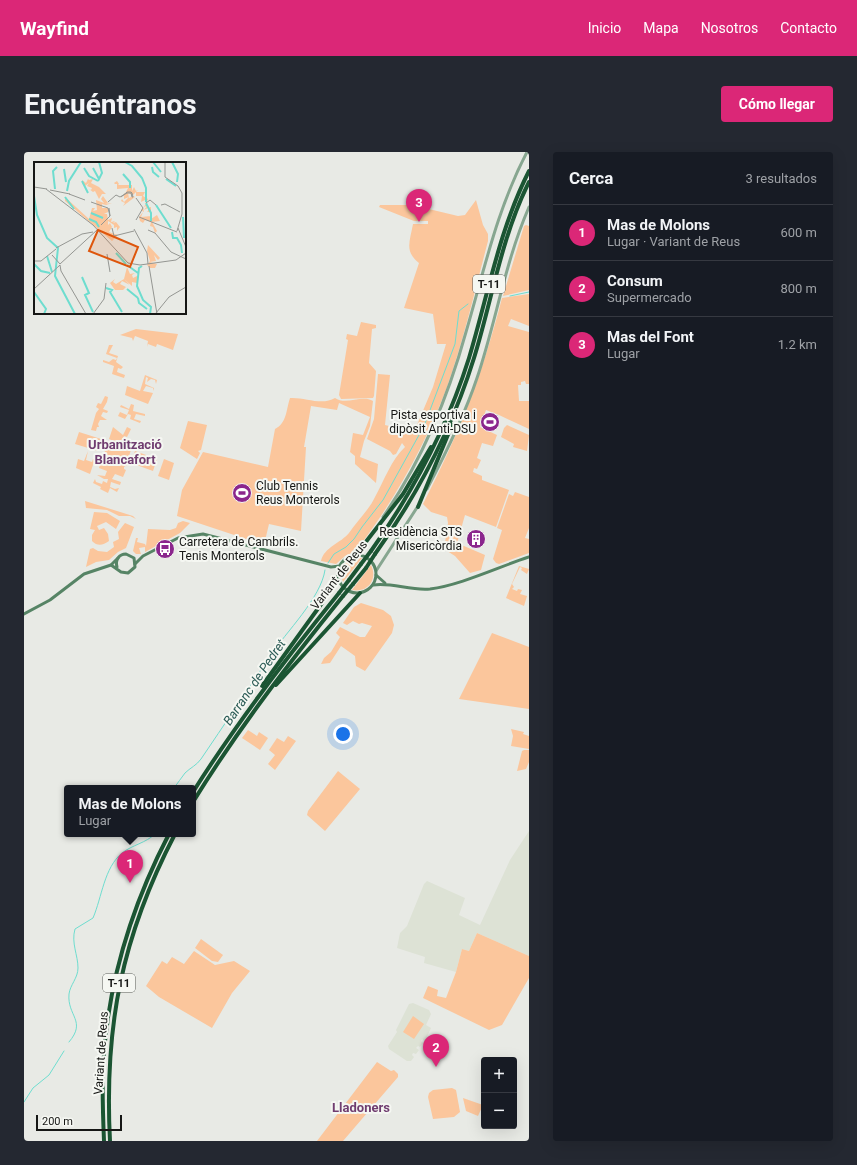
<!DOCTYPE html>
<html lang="es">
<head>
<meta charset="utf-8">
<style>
  :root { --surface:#171b24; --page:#242831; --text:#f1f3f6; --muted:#9ea1a6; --line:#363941; --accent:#db2777 }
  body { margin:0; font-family:Roboto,sans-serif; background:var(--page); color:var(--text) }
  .controls { position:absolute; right:12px; bottom:12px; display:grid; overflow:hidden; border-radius:4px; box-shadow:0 4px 16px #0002 }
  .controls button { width:36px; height:36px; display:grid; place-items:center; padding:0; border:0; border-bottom:1px solid var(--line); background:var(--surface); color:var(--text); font:20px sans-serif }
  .scale { position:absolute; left:12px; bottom:10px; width:86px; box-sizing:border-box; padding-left:4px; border:2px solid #161715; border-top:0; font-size:11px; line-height:14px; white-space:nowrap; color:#161715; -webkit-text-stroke:3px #f5f7f2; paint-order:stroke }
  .you { position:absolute; left:319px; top:582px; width:14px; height:14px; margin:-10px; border:3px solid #fff; border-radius:50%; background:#1a73e8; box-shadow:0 0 0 6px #1a73e833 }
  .badge { display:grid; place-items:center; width:26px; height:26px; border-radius:50%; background:var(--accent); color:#fff; font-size:13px; font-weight:700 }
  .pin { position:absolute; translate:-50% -33px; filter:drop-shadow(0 1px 2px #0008) }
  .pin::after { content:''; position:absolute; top:21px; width:14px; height:12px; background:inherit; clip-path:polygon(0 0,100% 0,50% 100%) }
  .popup { position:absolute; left:40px; top:633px; width:132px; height:52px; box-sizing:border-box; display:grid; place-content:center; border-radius:4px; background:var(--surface); filter:drop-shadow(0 1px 3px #0005); font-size:13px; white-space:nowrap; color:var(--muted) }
  .popup b { font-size:15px; color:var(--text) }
  .popup::after { content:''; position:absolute; left:50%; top:100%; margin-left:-8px; border:8px solid transparent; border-top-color:var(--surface) }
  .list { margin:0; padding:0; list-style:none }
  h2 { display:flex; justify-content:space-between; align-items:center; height:52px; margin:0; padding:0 16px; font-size:17px }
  h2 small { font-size:13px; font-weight:400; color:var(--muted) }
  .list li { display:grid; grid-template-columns:26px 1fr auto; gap:12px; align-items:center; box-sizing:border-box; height:56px; padding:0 16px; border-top:1px solid var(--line) }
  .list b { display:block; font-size:15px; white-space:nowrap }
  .list p { margin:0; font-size:13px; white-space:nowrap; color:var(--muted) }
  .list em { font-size:13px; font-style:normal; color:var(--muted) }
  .map { position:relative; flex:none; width:505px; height:989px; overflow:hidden; border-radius:4px }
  header { display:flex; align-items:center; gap:24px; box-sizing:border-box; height:56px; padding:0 20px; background:var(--accent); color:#fff }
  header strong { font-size:19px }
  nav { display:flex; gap:22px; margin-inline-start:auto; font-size:14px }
  .intro { display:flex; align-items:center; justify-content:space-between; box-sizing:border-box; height:96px; padding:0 24px }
  h1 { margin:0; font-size:28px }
  .button { padding:10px 18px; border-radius:4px; background:var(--accent); color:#fff; font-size:14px; font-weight:700 }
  main { display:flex; gap:24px; padding:0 24px }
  aside { flex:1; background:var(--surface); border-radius:4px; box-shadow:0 4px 16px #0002 }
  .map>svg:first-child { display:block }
  .built { fill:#dde2d5 }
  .green { fill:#fbc69c }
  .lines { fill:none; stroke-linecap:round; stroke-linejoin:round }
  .stream { stroke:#6eddcf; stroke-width:1 }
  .tertiary { stroke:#87a690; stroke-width:3 }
  .secondary { stroke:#568465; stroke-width:3 }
  .motorway { stroke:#1b5533; stroke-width:4 }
  .motorway-bridge { stroke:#1b5533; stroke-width:4 }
  .labels { text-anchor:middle; stroke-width:4; stroke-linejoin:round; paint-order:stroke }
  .shield { fill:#f5f7f2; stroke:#595a57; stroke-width:1 }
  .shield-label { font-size:11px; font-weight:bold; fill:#161715 }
  .poi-label { font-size:12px; fill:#161715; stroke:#f5f7f2; text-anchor:end }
  .street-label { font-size:12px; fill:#161715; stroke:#f5f7f2 }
  .neighbourhood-label { font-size:13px; font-weight:bold; fill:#703d70; stroke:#f5f7f2 }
  .water-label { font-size:13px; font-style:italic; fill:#2c5c56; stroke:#f5f7f2 }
  .inset-river { fill:none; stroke:#6eddcf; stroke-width:2 }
  .inset-road { fill:none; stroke:#949692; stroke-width:1 }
  .view { fill:#de560c; fill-opacity:0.15; stroke:#de560c; stroke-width:2 }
  .inset-edge { fill:none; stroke:#161715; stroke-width:2 }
</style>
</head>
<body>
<header>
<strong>Wayfind</strong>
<nav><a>Inicio</a><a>Mapa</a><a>Nosotros</a><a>Contacto</a></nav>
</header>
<div class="intro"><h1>Encuéntranos</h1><a class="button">Cómo llegar</a></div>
<main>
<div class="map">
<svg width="505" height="989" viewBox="0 0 505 989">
  <rect width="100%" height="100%" fill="#e8eae5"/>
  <g class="built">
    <polygon points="505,679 505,804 453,781 445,799 438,797 432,820 400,811 401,805 373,796 376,781 383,774 400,732 403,729 441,746 435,763 456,773 486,708"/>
    <polygon points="389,851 405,858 407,862 402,873 407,876 401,889 398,887 397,889 399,891 396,895 394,894 392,896 395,898 392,902 389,901 388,903 390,905 387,909 383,909 365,897 364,894 373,880 372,878 385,852"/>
  </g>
  <g class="green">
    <path d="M452,48l7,25 5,9v7c-13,49 -24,98 -41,146 -21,56 -50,109 -86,157l-5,7 -11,5 -9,8 -15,-3c3,-14 20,-18 28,-28 8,-12 20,-23 26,-36 9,-16 16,-37 30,-50l-3,-4 -6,11 -3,1 -3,-4 -23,-12 7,-20 4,-45 12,1 -5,50 29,7 19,-45 13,-43h-9l-4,-30 -29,-6 15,-45c-15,-12 -9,-22 -6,-39h15v-3h-14l-35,-14 1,-2h32l46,11 7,-1z"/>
    <polygon points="502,73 505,74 505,138 479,144 500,74"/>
    <path d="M505,142v32l-18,-7 -3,7 21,6v52h-3l-1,-3 -4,1v3h-3l1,16h10v28l-30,-14 -13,-5 -6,17 17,8 -4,11 -11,-3 -5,15 4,2 -4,9 -3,-1 -1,4 9,4v4l27,10 -13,37 -31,-12 -8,28 28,12 -4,15 -11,3 -15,-17 -11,-7 4,-26 -1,-6 -16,-5 -8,-8c35,-68 60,-131 79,-206z"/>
    <polygon points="337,170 352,173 352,176 348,177 345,211 352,219 350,244 349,246 317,247 315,243 324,188 322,187 323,182 333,184"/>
    <polygon points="112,177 154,182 149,198 133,192 132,195 124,192 123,195 124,189 111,184 109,189 108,186 96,183"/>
    <polygon points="85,193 89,193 85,201 94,204 92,210 99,215 97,217 94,216 93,220 101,223 100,226 88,222 90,214 79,210 79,208 85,210 89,207 92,208 93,206 82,202"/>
    <polygon points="121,223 133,228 132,232 131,228 127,227 123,230 124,226 122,225 121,232 130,236 129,239 129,236 122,234 119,239 129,241 124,252 101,243 103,234 116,239"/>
    <polygon points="81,244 84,245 83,250 79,257 84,259 83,261 79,260 77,264 83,268 76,268 74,272 75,275 73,275 72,279 67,278 72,261 75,257 72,255 74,251 77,252"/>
    <path d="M266,246c15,-1 32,8 45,0 11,8 27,-4 38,3l-3,25 -6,15 -4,16 18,7 -2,19 -21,-19v-8l-5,-4 3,-19 10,2 7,-18 -31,-14 -2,7 -26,-4 -7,41h2l-5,84 -32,-7 -5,21 -87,-29 5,-26 21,-38 65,15 7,-38c12,-6 11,-19 15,-31z"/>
    <polygon points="107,252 110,253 109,259 121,262 121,264 112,262 110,267 117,269 116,271 106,267 107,263 104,262 101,267 94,264 96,260 103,263 105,258 96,255 97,253 105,257"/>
    <polygon points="164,269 183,273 177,298 174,299 176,301 173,307 156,296"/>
    <polygon points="483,273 505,283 503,299 489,295 490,292 477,285 480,276"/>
    <polygon points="89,275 99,283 103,275 107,277 103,285 100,284 96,292 85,287"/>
    <polygon points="55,280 77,287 74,299 51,292"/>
    <polygon points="84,290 107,298 103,310 80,302"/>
    <polygon points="64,299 62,308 68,310 69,307 71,307 66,322 52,316 54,307 60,309"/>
    <polygon points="111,299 133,307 129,319 107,311"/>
    <polygon points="79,305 103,313 100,315 100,317 102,318 99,325 91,322 88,327 97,330 96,333 87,330 86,335 91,337 95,336 93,340 86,336 84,341 76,337 77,335 69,331 71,327 72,330 78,332 79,329 83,331 84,327 80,327 73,323 81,324 83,319 75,316"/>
    <polygon points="140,307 150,311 145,328 134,324"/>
    <polygon points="491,340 505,345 505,376 501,386 505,387 505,401 475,412 472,411 469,407 478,378 473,376 485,342 489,344"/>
    <polygon points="61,349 109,364 112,367 106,364 95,364 83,358 62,356"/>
    <path d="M70,360l13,1 13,8 -4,8 -10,-7 -9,4 2,4 5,-2 4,6 1,7c-6,4 -11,6 -17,0v-6l3,-5 -5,-1z"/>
    <polygon points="159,369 166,371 156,381 121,400 121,395 115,396 117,402 112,402 109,399 112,386 114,386 113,390 121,392 122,394 124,377 146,378 152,376 154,371"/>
    <polygon points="101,371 110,375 102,396 94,400 85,408 72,410 62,415 66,397 69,396 74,399 83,400 90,395 89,390 95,387 94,380"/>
    <path d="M329,406h9l-19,24c-4,-10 0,-20 10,-24z"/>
    <path d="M347,413c7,14 -3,28 -19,25z"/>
    <polygon points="495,414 505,417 503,422 497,418 498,416 496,415 488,432 490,435 488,437 493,439 494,437 498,438 496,442 503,444 500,454 482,446"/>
    <polygon points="337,451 359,458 367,464 370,473 368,481 341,519 332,514 331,504 317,494 306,511 297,512 300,506 307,500 316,485 312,481 316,475 336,485 341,485 348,474 338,471 335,472 329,469 323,473 319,471 330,455"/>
    <polygon points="468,481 505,495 505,557 435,547"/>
    <polygon points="487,577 500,580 499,582 505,584 505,597 487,594 489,584"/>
    <polygon points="224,578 233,584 235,580 244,586 236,598 218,586"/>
    <polygon points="264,584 272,589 251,618 244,612 251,603 245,598 253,586 260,590"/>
    <polygon points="500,598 505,598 505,610 502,617 493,619 498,599"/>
    <polygon points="314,619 336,637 301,679 283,663 284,659"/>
    <polygon points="453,781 505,804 505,826 478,873 465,878 399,846 404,834 414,838 413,844 422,846 432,820 438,797 445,799"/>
    <polygon points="177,787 199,803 194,810 188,809 171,796"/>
    <polygon points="170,799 191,813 210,809 226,819 208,841 188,876 135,845 122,834 138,809 143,812 148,805 160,812"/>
    <polygon points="389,864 400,872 390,887 379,880"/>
    <polygon points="353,910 367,919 370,918 374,922 374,925 319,989 293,989"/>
    <polygon points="428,936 432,938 436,960 430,965 409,967 404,945 405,941 409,938"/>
    <polygon points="439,946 459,953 454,964 442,959"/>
  </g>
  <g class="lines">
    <g class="stream">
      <polyline points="486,144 505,140"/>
      <polyline points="304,411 310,402 322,395 330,387 338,375 359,348 400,274 431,192 435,159 444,152"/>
      <path d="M150,636c4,-5 7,-10 11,-15 5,-5 12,-8 16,-14 23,-34 46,-68 69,-103 16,-24 51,-58 55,-86"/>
      <path d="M45,890c18,-21 -2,-26 0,-48 1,-9 9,-16 9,-26 0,-13 -7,-25 -3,-39l18,-11c9,-21 11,-50 29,-65 10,-8 24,-10 33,-19"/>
      <polyline points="0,950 9,936 25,923 40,899"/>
    </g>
    <g class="tertiary">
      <path d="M403,337c19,-36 37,-72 50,-111 19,-56 28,-116 52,-171"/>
      <path d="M359,365c39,-56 65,-120 83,-185 18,-61 31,-123 61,-180"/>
      <polyline points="332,403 342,391"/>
      <polyline points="352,419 394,354"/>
    </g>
    <g class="secondary">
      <circle cx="333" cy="422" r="19"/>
      <polyline points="111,412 119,404 154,386 179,382 307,415 316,414"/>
      <path d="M87,413l10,7 7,1 7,-6 -1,-9 -8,-4c-7,0 -11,6 -9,13"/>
      <polyline points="352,423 361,431"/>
      <path d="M349,433c19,-3 37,6 57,4 31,-4 68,-22 99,-32"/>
      <polyline points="0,462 26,448 60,422 87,413 94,406"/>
    </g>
    <g class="motorway">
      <polyline points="394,355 428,273"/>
      <polyline points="341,391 379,342 407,295"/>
      <path d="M347,399c42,-59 76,-123 98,-193 19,-63 30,-128 60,-187"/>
      <path d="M351,402c43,-60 77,-125 99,-196 18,-58 27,-120 55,-176"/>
      <polyline points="325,428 337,412"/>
      <polyline points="329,432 342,416"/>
      <polyline points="252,533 336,441"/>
      <polyline points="238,534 298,451 314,424"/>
      <path d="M169,640c44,-70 94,-135 146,-199"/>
      <path d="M169,650c45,-73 96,-139 150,-206"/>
      <path d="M80,989c-1,-24 -2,-49 -1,-73 4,-82 28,-161 66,-234"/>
      <path d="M86,989c-6,-115 12,-205 65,-307"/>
    </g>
    <g class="motorway-bridge">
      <polyline points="337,412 347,399"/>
      <polyline points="342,416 351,402"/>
      <polyline points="315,441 325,428"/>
      <polyline points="319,444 329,432"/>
    </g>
  </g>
  <defs>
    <symbol id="stadium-disc" viewBox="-11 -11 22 22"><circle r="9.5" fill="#8b268d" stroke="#f5f7f2"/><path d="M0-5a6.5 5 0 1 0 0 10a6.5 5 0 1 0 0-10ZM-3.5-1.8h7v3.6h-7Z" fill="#fff"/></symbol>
    <symbol id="building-disc" viewBox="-11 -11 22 22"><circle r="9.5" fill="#8b268d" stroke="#f5f7f2"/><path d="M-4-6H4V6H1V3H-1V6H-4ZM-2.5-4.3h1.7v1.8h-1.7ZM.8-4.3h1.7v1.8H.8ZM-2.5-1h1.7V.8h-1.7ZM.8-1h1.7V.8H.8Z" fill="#fff"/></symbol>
    <symbol id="bus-disc" viewBox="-11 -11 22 22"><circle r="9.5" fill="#8b268d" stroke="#f5f7f2"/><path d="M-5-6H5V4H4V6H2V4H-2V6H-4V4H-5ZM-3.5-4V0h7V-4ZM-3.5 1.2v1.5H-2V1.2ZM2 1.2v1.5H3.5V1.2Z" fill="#fff"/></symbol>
  </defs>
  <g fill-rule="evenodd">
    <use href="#stadium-disc" x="455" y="259" width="22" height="22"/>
    <use href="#stadium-disc" x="207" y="330" width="22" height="22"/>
    <use href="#building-disc" x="441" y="376" width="22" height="22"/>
    <use href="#bus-disc" x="130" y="386" width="22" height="22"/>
  </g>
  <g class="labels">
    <g class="shield">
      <rect x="449" y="123" width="32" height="18" rx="3"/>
      <rect x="79" y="822" width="32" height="18" rx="3"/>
    </g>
    <g class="shield-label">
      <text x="465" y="136">T-11</text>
      <text x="95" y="835">T-11</text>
    </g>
    <g class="poi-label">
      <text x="452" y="267">Pista esportiva i<tspan x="452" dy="14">dipòsit Anti-DSU</tspan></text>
      <text x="232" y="338" text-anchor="start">Club Tennis<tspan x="232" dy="14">Reus Monterols</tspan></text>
      <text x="438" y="384">Residència STS<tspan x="438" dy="14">Misericòrdia</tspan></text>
      <text x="155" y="394" text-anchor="start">Carretera de Cambrils.<tspan x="155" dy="14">Tenis Monterols</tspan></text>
    </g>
    <g class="street-label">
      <text transform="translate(315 423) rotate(-52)" y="4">Variant de Reus</text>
      <text transform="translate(77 901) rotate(-86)" y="4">Variant de Reus</text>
    </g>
    <g class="neighbourhood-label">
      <text x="101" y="297">Urbanització<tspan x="101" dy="15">Blancafort</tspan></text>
      <text x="337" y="960">Lladoners</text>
    </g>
    <g class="water-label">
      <text transform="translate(230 530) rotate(-56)" y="5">Barranc de Pedret</text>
    </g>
  </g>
  <g transform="translate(10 10)">
    <rect width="152" height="152" fill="#e8eae5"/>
    <path d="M54,17l1,1 4,-1 3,1 -3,-1 -2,4 8,4 7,7h-4l-3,5 -4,-8 -2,1 -4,-3 2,1 1,-2 -5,-2 2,-3 -4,3 -2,-2 -1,-4 4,3zM83,19l2,3 -1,1h14v6l2,-4 2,4 2,-1 -2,2h9l-2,4 5,3 -2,5 2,4 3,-1v12l6,-4 3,6 -8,1 5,9 -2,2 -2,-6 -3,-1 1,-4 -6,-2 -2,3 -3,-2 -1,-4 4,-5 -2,5 10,-1 -1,-4h-3l1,-1v-3l-4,2 3,-4 -4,1 1,5 -3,-2 5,-6 -1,-4 -4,2 1,-6h-6v-4l-3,3 -5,-2 1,5 4,-2 2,1 -12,9 2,-3 -4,-2 1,-2 2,3 5,-5 -5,2v-6l-4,2 4,-2 1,1 3,-6 -11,1v-5h-2l-1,-1zM69,34l5,7 -3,1 7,-1 -6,2 -4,-1v4h6v4l-4,2h3l1,6 4,-2 -1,4 4,-1 -2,2 3,-1 4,5 -3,4v-4l-3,1v2v-5l-6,-4v4l2,-2 2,4 -3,5 9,3 -6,6 -47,-40v-4l24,22 3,-11h3l-2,3 4,-1 -1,-10 8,3 -3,-4zM114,83l12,13 -2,2 -4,-5 2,6 -6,1 7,2 -2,4h-5l-3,-3 3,-4 -3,-10zM93,105l3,7 5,-1 -3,2 1,3 6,-3 -2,8 -5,-1v4l-8,-7 6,6 -8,-4 -2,3 6,3 -3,3h-8l-5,-7 5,-4 -2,3 3,2 8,-5z" fill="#fbc69c"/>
    <path class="inset-river" d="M91,0l7,4 10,12 4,10v14M119,0l8,10M138,0l6,12 -1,8M118,5l1,5 6,5M50,6l5,8 9,5M59,6l6,11M30,7l2,13M89,12l7,8v6M132,17l10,7M48,19l6,12M64,19l4,-8 -3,-11M21,27l-2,-18 4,-4M33,29l2,-10 12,-19M0,34l3,19 10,23 11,10 -3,28 20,38M31,35l9,12M112,41l5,10v8M122,43l15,23M57,51l12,5M149,55l1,21M55,57l7,3 3,5M138,70l1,6h4l4,7 1,8M82,91l10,11M13,94l5,16M0,102l7,7 9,2M93,103l11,8M108,104l-3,2 -2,18 6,14 8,7 -1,7M48,115l7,16 -4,2 8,17M72,126l6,2 -2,2 12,20M93,127l11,9M0,130l12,17 -2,5M104,136l1,5 8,6"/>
    <path class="inset-road" d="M131,0v15l13,9 4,7v21l-5,17M0,25l13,2M12,27l47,36 35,38 12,2 36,-5 10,-7M16,28l20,4M35,32l16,6M102,36l7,10 -7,12M57,40l17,6 2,8 -1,-8M74,40l8,-7 4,2 7,-4h4l1,4h1l-1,-4 -1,-1h-4l-1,1 -5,4M112,41l4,-3 6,5M127,43l4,-1 15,8M105,55l38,15M67,63l9,-9M78,66l2,8 20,-5M144,66l8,19M100,67l13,24 1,11M114,68l7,3 16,19 15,7M22,86l26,-14 11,-2M73,92l3,18M18,93l8,9 37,-34M0,99h7l15,-12M26,103l1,6 25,43M115,104l8,48M0,127l26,-24M122,151l13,-16 17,-10M59,152l11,-15 2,-16"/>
    <path class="view" d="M64,68l40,17 -8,20 -41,-16z"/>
    <rect width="152" height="152" class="inset-edge"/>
  </g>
</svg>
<div class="controls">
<button>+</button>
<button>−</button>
</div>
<div class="scale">200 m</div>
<div class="you"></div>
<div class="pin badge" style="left:106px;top:731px">1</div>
<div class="popup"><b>Mas de Molons</b>Lugar</div>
<div class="pin badge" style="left:412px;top:915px">2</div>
<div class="pin badge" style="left:395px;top:70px">3</div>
</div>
<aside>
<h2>Cerca<small>3 resultados</small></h2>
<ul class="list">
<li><span class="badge">1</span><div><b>Mas de Molons</b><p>Lugar · Variant de Reus</p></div><em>600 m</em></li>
<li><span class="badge">2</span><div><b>Consum</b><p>Supermercado</p></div><em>800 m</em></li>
<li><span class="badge">3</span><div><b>Mas del Font</b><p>Lugar</p></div><em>1.2 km</em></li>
</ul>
</aside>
</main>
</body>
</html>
